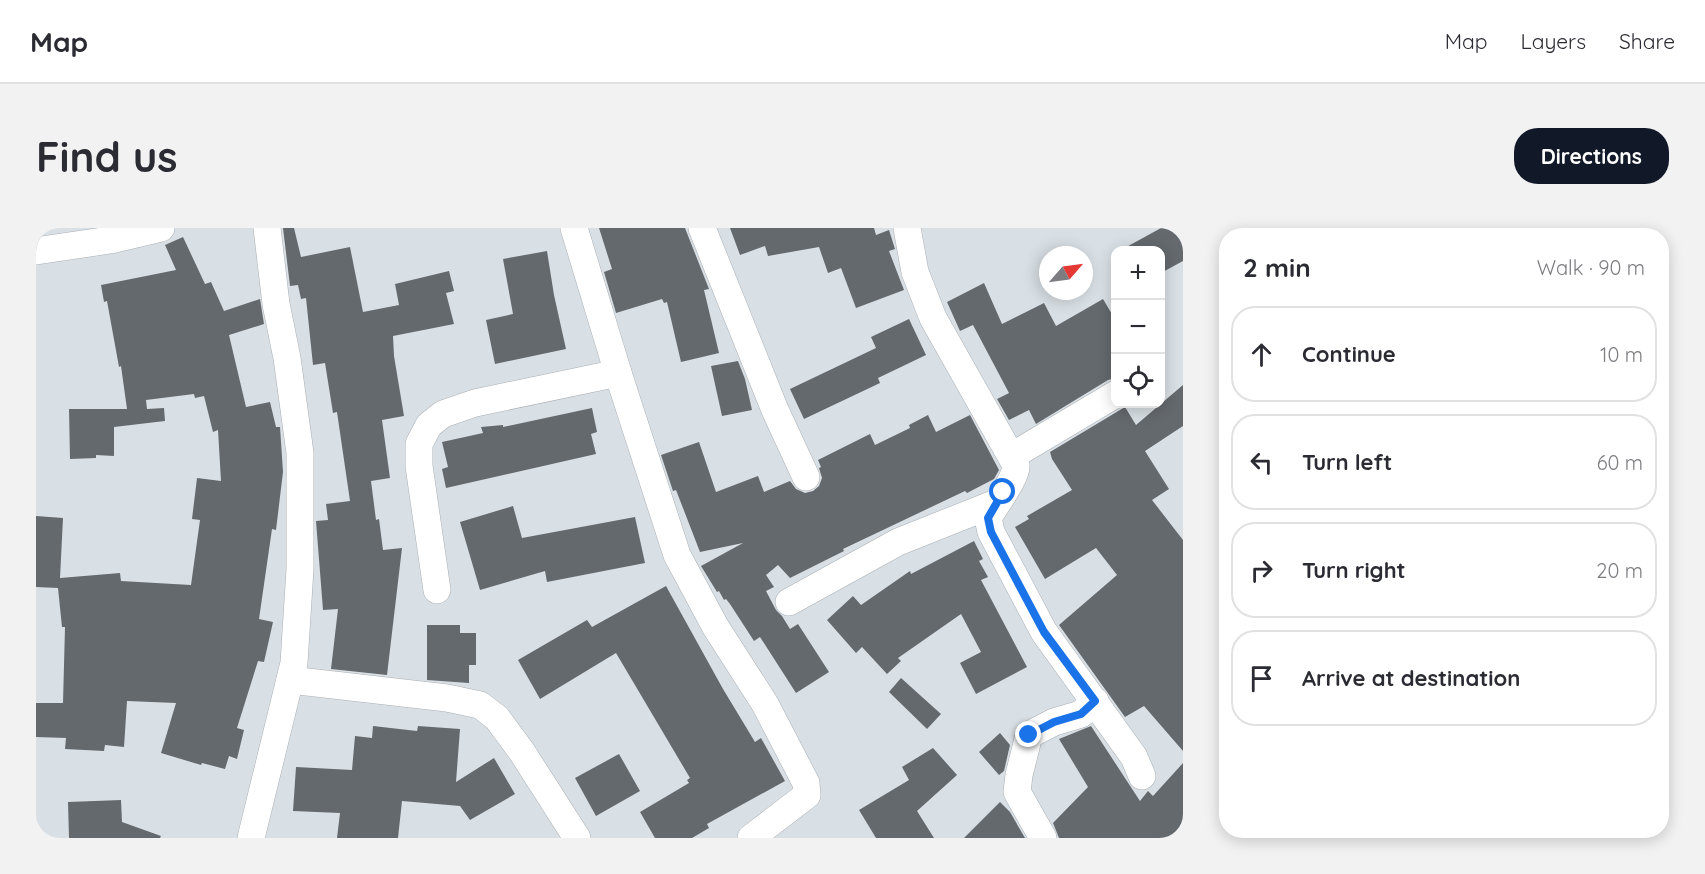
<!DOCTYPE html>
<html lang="en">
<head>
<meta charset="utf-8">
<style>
  :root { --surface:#fff; --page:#f2f2f3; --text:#2b2b33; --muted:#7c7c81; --line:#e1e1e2; --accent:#111827 }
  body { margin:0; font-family:Quicksand,sans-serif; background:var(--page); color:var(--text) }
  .controls { position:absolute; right:18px; top:18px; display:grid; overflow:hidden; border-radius:12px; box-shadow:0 3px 15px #0003 }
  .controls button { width:54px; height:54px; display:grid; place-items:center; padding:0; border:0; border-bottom:2px solid var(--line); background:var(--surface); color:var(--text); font:30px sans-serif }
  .compass { position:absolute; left:1003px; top:18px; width:54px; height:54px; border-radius:50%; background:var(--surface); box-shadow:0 3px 15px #0003; rotate:62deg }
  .stop { position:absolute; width:18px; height:18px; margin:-14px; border:4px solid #1a73e8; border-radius:50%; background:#fff }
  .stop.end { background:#1a73e8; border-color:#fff; box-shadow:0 2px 6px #0008 }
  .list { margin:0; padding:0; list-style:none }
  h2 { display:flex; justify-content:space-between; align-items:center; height:78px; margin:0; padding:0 24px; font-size:26px }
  h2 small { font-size:20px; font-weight:400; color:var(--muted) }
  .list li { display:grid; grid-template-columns:39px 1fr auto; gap:18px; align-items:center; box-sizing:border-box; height:96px; margin:0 12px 12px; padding:0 12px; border:2px solid var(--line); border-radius:24px }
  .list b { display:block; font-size:22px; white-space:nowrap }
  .list em { font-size:20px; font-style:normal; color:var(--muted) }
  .icon { flex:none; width:33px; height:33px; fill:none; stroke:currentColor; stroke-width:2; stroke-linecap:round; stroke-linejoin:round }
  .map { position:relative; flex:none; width:1147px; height:610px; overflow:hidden; border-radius:24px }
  header { display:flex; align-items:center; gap:36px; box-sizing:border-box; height:84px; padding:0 30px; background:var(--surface); border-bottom:2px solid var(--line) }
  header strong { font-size:28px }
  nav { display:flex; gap:33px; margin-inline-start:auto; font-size:21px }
  .intro { display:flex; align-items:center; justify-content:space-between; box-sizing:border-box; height:144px; padding:0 36px }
  h1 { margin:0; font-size:42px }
  .button { padding:15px 27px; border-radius:24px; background:var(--accent); color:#fff; font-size:21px; font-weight:700 }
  main { display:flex; gap:36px; padding:0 36px }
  aside { flex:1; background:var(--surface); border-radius:24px; box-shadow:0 3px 15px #0003 }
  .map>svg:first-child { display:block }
  .building { fill:#64696e }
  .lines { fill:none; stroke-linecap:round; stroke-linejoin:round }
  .minor-casing { stroke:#a9afb5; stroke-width:28 }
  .minor { stroke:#fff; stroke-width:27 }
  .route { stroke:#1a73e8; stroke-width:8 }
</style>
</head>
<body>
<header>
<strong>Map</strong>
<nav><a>Map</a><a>Layers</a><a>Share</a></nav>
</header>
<div class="intro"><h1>Find us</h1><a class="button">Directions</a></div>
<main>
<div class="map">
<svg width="1147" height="610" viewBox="0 0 1147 610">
  <rect width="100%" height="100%" fill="#d9e0e5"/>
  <g class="building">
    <polygon points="247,0 258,0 265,29 314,19 327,84 363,77 359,56 413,43 418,63 410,65 418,96 357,108 358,128 368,188 346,192 354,250 335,253 340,292 343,291 347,322 366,320 351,447 295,441 302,381 287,382 280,293 292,292 290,276 314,273 301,184 297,185 289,135 277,137 270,70 265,71 262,57 254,58"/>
    <polygon points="563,0 649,0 673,61 668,62 683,125 645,134 631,74 628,75 626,71 580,85 568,44 576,41"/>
    <polygon points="694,0 838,0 840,7 853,2 859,21 853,23 868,62 820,80 805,40 792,45 783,19 732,28 729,18 704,27"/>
    <polygon points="1125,0 1147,0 1147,33 1125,45 1125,22 1085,22"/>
    <polygon points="147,9 169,56 175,54 188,83 224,71 228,96 193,107 210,179 234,174 240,199 244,199 247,244 240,302 236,301 223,391 237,394 228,434 222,433 201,500 208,502 201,531 193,528 189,541 166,535 165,537 125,525 140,475 91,473 88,519 69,517 68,523 29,521 30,510 0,509 0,475 27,475 29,399 26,399 22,360 0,359 0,288 27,290 24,350 84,345 85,353 155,357 164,292 156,291 161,250 185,253 182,202 177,204 168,168 159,170 158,166 110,172 111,181 128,180 129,193 78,199 78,228 60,227 60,230 34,231 33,181 91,181 85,138 83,139 71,73 68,74 65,57 140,42 129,17"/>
    <polygon points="511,23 518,67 530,121 459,136 450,92 477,86 467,31"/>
    <polygon points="948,55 966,96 1008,75 1020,98 1067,71 1080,93 1080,150 1072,152 1000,196 993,182 973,192 961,171 973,165 937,97 924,103 911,74"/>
    <polygon points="873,91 890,127 842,150 844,155 768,191 754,161 840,120 835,109"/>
    <polygon points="702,133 709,151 716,182 686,188 675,138"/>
    <polygon points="1147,157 1147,198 1109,223 1133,261 1116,272 1147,312 1147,523 1108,478 1089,489 1023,397 1081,347 1060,320 1009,351 979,299 993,291 991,288 1036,262 1016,231 1014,224 1089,179 1100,197"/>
    <polygon points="556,180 561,204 555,206 560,226 410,260 406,241 412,239 406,214 447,205 445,199 467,197 467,199"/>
    <polygon points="892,187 900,204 934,187 963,242 958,251 931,265 929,263 807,321 808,323 754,350 742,337 730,347 738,359 730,363 740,382 746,388 754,401 762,396 793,444 760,465 724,409 718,413 694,376 690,371 688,372 683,363 681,364 665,338 707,315 664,324 640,262 637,263 625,227 663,214 680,264 722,248 728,264 754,253 760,261 769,265 777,263 783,258 786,250 783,240 785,239 782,232 834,206 839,217 874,200 873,197"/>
    <polygon points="477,278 486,310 599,289 609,335 511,354 509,343 444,362 424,294"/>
    <polygon points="938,313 947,331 943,333 952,349 945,352 991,439 940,466 924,435 945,424 925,386 862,430 865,433 851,446 826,419 820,425 791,392 817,368 825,377 874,343 875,346"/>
    <polygon points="630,358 687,461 719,514 725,510 749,553 671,596 673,600 656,610 619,610 604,584 653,555 651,552 654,550 580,425 504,471 482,432 551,392 556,399"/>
    <polygon points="391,397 424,397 424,405 440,405 440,437 433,437 433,455 391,452"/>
    <polygon points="865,450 905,486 891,501 853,464"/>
    <polygon points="337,498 381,503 382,498 424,501 420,554 458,530 479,566 434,592 424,578 366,573 362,610 301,610 304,585 257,583 260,539 316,542 319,508 336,510"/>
    <polygon points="1055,498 1104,573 1112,563 1117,568 1147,535 1147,610 1023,610 1017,595 1052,559 1023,511"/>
    <polygon points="964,505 974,517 968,543 963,547 943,524"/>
    <polygon points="897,520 921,547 881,583 898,610 840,610 823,582 873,552 866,539"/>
    <polygon points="583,526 604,563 560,588 539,550"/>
    <polygon points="85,572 86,594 125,608 124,610 33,610 32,574"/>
    <polygon points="964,574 974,584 989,610 928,610"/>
  </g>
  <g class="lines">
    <defs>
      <g id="minor">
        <polyline points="538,0 582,145 641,327 679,398 729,476 770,555 771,567 715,610"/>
        <polyline points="666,0 739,182 770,249"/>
        <path d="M871,0l8,44 18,46 83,147c2,10 -21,41 -28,53l3,14 53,100 90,125 8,19"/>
        <polyline points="0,23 74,12 125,0"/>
        <polyline points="976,228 1080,166"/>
        <polyline points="401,362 383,238 383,216 393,197 407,186 439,175 582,145"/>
        <polyline points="753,374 862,314 960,275"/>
        <polyline points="254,452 411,470 444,477 461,490 486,524 541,610"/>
        <polyline points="215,610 258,435 264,341 264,225 251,130 240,76 231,0"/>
        <polyline points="1007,610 981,564 983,547 993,507 1018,494 1045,486 1059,473"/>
      </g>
    </defs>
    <use href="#minor" class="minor-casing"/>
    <use href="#minor" class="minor"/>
  </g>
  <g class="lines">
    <polyline class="route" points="967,264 952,290 955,304 1008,404 1059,473 1045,486 1018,494 993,507"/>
  </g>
</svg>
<div class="controls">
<button>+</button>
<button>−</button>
<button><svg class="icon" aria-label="locate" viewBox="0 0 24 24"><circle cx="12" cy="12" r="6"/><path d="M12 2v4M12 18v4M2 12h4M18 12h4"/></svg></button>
</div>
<svg class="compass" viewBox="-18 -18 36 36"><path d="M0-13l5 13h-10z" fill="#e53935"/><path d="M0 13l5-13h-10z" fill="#7c7c81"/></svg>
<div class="stop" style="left:967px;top:264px"></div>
<div class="stop end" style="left:993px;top:507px"></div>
</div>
<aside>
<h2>2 min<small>Walk · 90 m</small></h2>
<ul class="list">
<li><svg class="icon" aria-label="ahead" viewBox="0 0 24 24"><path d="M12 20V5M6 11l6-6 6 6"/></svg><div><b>Continue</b></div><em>10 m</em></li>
<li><svg class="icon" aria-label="left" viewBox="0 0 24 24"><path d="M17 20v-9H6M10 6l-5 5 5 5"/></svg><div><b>Turn left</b></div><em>60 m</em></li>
<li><svg class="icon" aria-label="right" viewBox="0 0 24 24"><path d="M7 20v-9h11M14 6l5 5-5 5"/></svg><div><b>Turn right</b></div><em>20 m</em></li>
<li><svg class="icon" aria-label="arrive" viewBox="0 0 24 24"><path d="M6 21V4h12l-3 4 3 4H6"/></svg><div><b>Arrive at destination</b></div></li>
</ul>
</aside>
</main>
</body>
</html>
